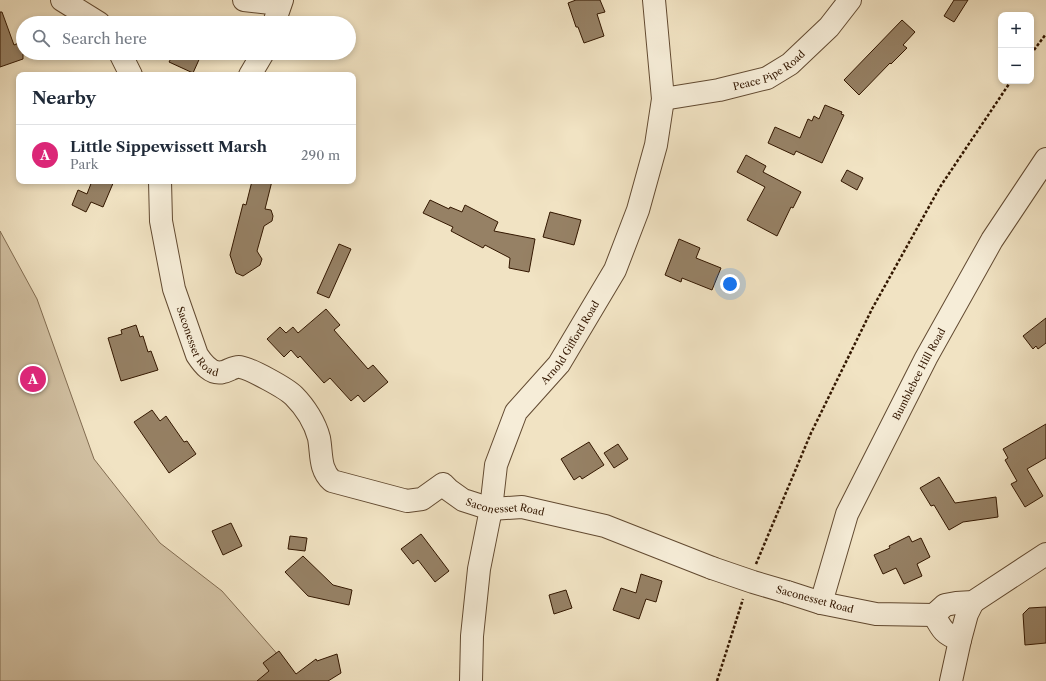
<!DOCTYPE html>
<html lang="en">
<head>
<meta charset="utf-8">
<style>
  :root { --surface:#fff; --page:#f6f6f7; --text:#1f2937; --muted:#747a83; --line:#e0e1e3; --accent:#db2777 }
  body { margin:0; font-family:"Libre Caslon Text",serif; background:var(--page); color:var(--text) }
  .controls { position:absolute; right:12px; top:12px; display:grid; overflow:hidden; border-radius:8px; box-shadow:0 2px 6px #0003 }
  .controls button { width:36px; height:36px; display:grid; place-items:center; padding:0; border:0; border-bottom:1px solid var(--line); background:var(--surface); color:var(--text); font:20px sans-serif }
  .you { position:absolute; left:730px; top:284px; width:14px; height:14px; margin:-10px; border:3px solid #fff; border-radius:50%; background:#1a73e8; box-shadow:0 0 0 6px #1a73e833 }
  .badge { display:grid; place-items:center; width:26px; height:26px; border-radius:50%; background:var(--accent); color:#fff; font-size:13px; font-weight:700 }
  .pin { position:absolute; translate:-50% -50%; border:2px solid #fff; box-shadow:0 1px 4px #0006 }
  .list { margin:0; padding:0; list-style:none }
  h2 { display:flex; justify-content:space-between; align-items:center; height:52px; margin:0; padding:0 16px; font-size:17px }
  h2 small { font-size:13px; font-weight:400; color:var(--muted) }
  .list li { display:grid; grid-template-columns:26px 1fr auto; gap:12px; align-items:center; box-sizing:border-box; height:60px; padding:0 16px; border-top:1px solid var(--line) }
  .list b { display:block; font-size:15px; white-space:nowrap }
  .list p { margin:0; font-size:13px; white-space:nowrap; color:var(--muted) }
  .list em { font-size:13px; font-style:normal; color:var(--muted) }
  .icon { flex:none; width:22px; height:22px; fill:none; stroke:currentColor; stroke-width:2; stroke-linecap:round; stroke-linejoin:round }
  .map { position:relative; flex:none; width:1046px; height:681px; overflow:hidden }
  .search { position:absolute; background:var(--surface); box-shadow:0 2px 6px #0003; left:16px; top:16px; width:340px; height:44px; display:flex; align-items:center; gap:10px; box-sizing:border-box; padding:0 14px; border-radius:22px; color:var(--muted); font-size:15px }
  .panel { position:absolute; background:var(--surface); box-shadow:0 2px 6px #0003; left:16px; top:72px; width:340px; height:112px; border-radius:8px }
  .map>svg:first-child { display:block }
  .green { fill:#d1c0a2; stroke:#826c51 }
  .building { fill:#968165; stroke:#331700 }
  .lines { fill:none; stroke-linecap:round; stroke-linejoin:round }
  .minor-casing { stroke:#624a31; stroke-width:24 }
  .path { stroke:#331700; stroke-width:2.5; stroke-dasharray:3 2; stroke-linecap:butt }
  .minor { stroke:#f6edd8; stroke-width:22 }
  .minor-bridge-casing { stroke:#624a31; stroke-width:24; stroke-linecap:butt }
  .minor-bridge { stroke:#f6edd8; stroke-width:22 }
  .labels { text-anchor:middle; stroke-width:4; stroke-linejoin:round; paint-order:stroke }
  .street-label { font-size:10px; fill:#331700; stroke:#f6edd8 }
</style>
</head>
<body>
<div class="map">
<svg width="1046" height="681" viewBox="0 0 1046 681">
  <rect width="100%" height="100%" fill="#f1e3c3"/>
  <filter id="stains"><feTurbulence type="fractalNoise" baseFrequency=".005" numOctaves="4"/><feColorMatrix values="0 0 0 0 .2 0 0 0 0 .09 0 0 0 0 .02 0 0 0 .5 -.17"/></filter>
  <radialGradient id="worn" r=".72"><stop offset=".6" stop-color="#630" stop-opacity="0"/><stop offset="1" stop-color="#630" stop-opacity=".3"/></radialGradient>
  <polygon class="green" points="0,231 37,299 94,459 160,543 222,591 301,681 0,681"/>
  <g class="building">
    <polygon points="576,0 600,0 605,12 597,14 604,36 584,43 578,27 576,27 568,3"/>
    <polygon points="954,0 968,0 954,22 944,16"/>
    <polygon points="0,12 2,12 14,45 23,41 23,59 0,67"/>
    <polygon points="902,20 915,32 903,45 907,48 891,64 890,63 859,95 844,80"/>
    <polygon points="174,53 202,53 193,73 169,62"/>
    <polygon points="825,105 842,112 841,114 844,115 822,163 796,151 794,155 768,143 775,127 800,138 808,119 812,121 814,116 819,119"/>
    <polygon points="746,155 766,166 763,172 801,192 793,208 791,207 777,236 747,220 765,187 737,172"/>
    <polygon points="847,170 863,178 857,190 841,181"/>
    <polygon points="92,181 114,181 103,207 91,202 86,212 72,205 78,190 87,194"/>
    <polygon points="252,181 272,181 265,209 271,210 273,216 272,221 264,226 257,251 262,259 260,265 243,276 236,273 230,255 243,204 246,205"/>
    <polygon points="430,200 449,209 450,207 462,212 465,205 498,222 494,231 535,239 529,272 509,268 510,258 485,245 483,248 451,231 453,227 423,213"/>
    <polygon points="550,212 581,220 574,245 543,237"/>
    <polygon points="679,239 700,248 696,258 721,268 712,290 682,278 681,282 665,275"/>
    <polygon points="339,244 351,249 329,298 317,293"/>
    <polygon points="326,309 340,325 334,330 368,369 373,365 388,382 364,402 358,395 351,401 330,378 324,383 300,356 298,358 291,350 284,357 267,339 280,327 286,333 293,327 298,333"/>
    <polygon points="1046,318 1046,343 1038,349 1036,346 1033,349 1023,336"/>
    <polygon points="136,325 140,337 143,336 148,352 151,351 158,370 121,381 108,338 122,334 121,330"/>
    <polygon points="152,410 160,421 166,416 184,442 187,441 196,454 169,473 134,422"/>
    <polygon points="1046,424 1046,458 1027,469 1043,496 1025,507 1011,484 1017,481 1005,460 1008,458 1003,449"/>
    <polygon points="589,442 604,465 582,479 580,476 574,480 561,459"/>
    <polygon points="618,444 628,459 614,468 604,453"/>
    <polygon points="939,477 955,503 996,497 998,517 963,522 949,530 934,505 931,506 920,488"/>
    <polygon points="231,523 242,546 223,555 212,531"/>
    <polygon points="421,534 449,571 435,582 418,560 413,564 401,549"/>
    <polygon points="290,536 307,538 305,551 288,549"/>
    <polygon points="909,536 912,542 921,538 930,557 917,564 922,576 904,584 896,568 883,574 874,555 890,548 889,546"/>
    <polygon points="303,556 333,585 352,590 349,605 308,596 285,572"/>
    <polygon points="641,574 662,581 656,602 646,599 639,619 613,610 621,588 636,593"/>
    <polygon points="566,590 572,608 554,614 549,595"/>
    <polygon points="1046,607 1046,643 1025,645 1023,614 1029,608"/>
    <polygon points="279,651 296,674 316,659 317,661 337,654 341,673 328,681 257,681 269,671 263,663"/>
  </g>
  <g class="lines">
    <defs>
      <g id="minor">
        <polyline points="62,0 99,23"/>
        <polyline points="244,0 280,4"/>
        <polyline points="274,23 282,0"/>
        <polyline points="120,53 131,75"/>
        <polyline points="250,75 263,53"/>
        <path id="s1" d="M663,99l56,-9 48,-12 23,-14 39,-37 21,-27"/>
        <path id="s2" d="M160,181l1,40 13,68 23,66c6,9 14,20 26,17 6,-1 11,-6 17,-5 11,2 46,21 54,29 11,11 21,27 25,42 3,16 0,31 13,43l75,20 15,-2 21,-15 6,6 14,10 28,9 31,-2 83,19 107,42"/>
        <polyline points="787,592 821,603 876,614 934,615 945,605 956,603 973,602 1046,554"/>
        <path id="s3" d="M821,603l26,-89 79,-156 66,-118 54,-81"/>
        <path d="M934,615c8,15 10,19 26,25l-9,41"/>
        <polyline points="960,640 967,614 973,602"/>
        <path id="s4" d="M471,681l1,-45 7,-67 12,-60 5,-44 20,-53 43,-48 56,-94 23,-60 18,-65 7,-46 -9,-99"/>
      </g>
    </defs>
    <use href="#minor" class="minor-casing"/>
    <g class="path">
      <polyline points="1031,54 1046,34"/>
      <polyline points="756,564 811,433 872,309 940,187 1011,81"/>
      <polyline points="717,681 743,599"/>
    </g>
    <use href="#minor" class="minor"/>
    <defs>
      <polyline id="minor-bridge" points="712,568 753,582 787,592"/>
    </defs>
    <use href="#minor-bridge" class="minor-bridge-casing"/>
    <use href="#minor-bridge" class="minor-bridge"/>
  </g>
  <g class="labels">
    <g class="street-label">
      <text dy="4" stroke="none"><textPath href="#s1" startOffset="111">Peace Pipe Road</textPath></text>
      <text dy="4" stroke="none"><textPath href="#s2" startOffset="168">Saconesset Road</textPath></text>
      <text dy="4" stroke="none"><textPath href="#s4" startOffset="363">Arnold Gifford Road</textPath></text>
      <text dy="4" stroke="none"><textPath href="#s3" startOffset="250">Bumblebee Hill Road</textPath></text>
      <text dy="4" stroke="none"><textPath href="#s2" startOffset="575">Saconesset Road</textPath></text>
      <text transform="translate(815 599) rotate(15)" y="4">Saconesset Road</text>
    </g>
  </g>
  <rect width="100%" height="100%" filter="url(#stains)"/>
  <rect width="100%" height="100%" fill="url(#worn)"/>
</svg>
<div class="controls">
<button>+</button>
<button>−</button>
</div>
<div class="you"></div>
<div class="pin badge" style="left:33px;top:379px">A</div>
<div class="search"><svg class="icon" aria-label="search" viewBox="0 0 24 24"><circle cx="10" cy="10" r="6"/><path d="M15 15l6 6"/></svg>Search here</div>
<section class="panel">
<h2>Nearby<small></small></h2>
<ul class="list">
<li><span class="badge">A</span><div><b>Little Sippewissett Marsh</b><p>Park</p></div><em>290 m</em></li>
</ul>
</section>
</div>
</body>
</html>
